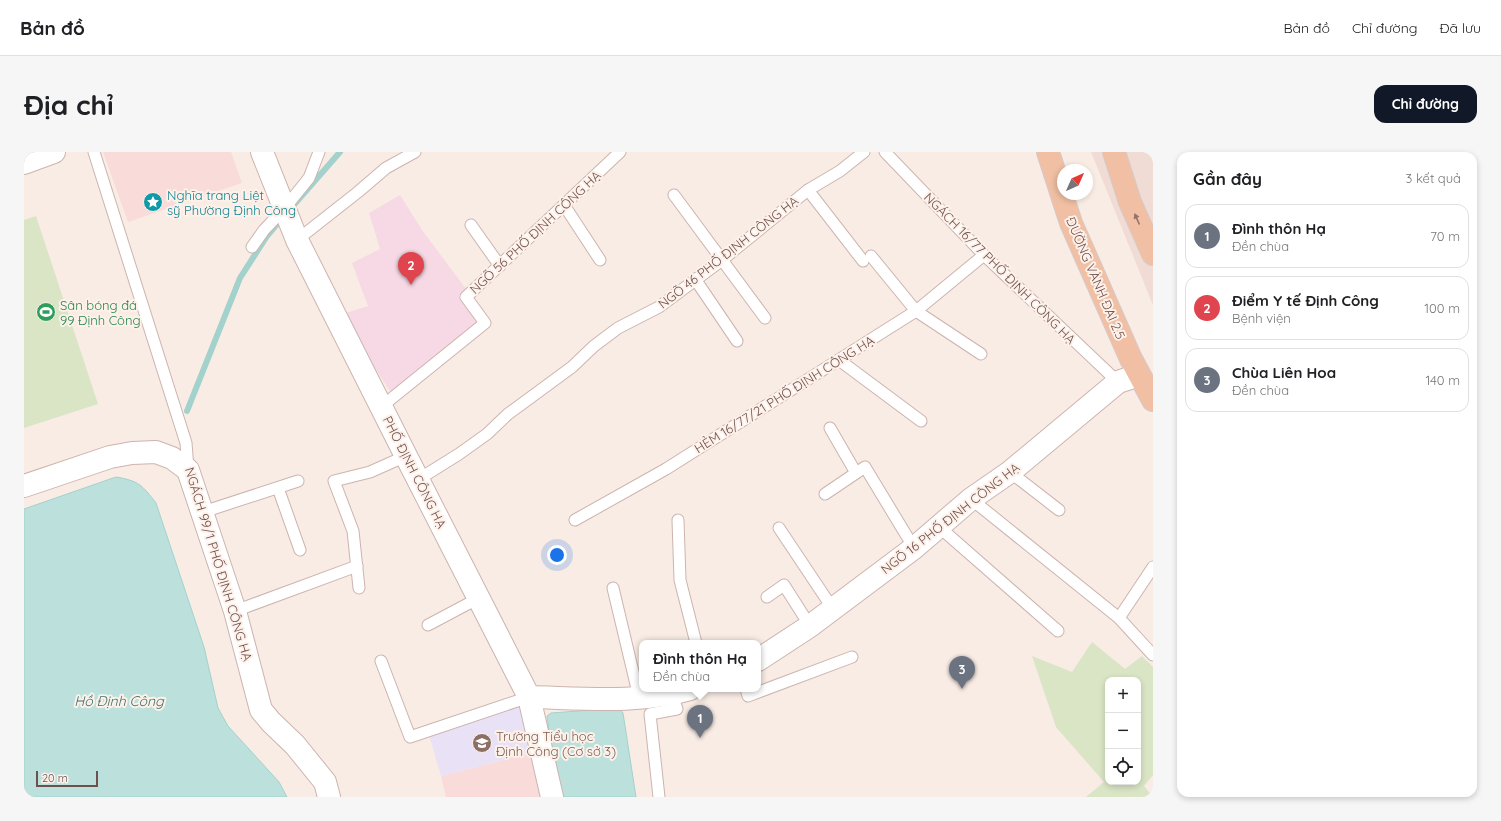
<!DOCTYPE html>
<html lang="vi">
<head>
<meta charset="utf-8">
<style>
  :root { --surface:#fff; --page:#f6f6f6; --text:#202124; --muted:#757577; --line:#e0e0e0; --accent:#111827 }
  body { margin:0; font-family:Quicksand,sans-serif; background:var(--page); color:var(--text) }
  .controls { position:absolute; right:12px; bottom:12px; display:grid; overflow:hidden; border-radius:8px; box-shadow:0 2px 6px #0003 }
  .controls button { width:36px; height:36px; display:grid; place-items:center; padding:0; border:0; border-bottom:1px solid var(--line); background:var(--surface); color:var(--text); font:20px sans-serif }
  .compass { position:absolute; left:1033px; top:12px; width:36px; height:36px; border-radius:50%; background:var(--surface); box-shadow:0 2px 6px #0003; rotate:45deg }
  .scale { position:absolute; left:12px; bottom:10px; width:62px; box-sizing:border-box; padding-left:4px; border:2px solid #6f504d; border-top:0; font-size:11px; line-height:14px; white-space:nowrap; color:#6f504d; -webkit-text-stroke:3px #fdf1ea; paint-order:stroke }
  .you { position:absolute; left:533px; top:403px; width:14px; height:14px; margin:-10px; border:3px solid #fff; border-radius:50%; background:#1a73e8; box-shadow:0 0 0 6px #1a73e833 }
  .badge { display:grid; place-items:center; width:26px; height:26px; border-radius:50%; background:var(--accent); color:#fff; font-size:13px; font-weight:700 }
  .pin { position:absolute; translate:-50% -33px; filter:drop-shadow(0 1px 2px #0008) }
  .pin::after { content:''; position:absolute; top:21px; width:14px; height:12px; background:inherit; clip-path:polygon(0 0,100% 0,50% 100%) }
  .popup { position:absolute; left:615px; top:488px; width:122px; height:52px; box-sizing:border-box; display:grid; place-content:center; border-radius:8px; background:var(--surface); filter:drop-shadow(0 1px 3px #0005); font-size:13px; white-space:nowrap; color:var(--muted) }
  .popup b { font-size:15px; color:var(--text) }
  .popup::after { content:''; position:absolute; left:50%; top:100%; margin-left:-8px; border:8px solid transparent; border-top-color:var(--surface) }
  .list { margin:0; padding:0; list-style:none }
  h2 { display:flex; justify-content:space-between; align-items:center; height:52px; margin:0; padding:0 16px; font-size:17px }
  h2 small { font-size:13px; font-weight:400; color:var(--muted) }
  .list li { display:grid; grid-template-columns:26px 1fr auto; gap:12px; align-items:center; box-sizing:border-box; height:64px; margin:0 8px 8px; padding:0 8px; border:1px solid var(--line); border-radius:12px }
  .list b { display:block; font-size:15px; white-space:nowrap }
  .list p { margin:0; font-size:13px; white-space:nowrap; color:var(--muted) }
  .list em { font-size:13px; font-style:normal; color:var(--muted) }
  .icon { flex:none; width:22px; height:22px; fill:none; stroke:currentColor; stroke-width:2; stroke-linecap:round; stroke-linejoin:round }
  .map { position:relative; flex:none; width:1129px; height:645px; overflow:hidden; border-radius:12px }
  header { display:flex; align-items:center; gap:24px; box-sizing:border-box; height:56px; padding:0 20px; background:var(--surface); border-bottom:1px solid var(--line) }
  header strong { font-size:19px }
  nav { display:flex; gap:22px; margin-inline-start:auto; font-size:14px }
  .intro { display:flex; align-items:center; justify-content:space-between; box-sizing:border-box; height:96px; padding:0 24px }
  h1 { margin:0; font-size:28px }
  .button { padding:10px 18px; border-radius:12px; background:var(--accent); color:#fff; font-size:14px; font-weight:700 }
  main { display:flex; gap:24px; padding:0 24px }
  aside { flex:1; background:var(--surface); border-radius:12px; box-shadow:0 2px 6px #0003 }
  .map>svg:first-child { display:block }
  .residential { fill:#f0dcd4 }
  .commercial { fill:#f9dbda }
  .education { fill:#e9e2f6 }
  .medical { fill:#f6d9e4 }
  .green { fill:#dae5c5; fill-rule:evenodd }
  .water { fill:#bce1dc; stroke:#a3d1cc }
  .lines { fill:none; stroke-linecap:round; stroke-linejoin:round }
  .stream { stroke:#a3d1cc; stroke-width:6 }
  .service-casing { stroke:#ccb4af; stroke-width:13 }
  .minor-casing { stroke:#ccb4af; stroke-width:24 }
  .tertiary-casing { stroke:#ccb4af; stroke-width:24 }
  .primary-casing { stroke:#d4caca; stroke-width:24 }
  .service { stroke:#fff; stroke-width:11 }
  .minor { stroke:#fff; stroke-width:22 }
  .tertiary { stroke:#fff; stroke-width:22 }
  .primary { stroke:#f1c0a4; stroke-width:22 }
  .oneway { fill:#967267 }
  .labels { text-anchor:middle; stroke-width:4; stroke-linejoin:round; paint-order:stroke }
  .culture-label { font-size:13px; fill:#0d838f; stroke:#fdf1ea; text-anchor:start }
  .street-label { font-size:13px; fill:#6f504d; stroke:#fdf1ea }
  .leisure-label { font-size:13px; fill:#27864d; stroke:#fdf1ea; text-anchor:start }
  .education-label { font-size:13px; fill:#785e54; stroke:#fdf1ea; text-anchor:start }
  .water-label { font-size:14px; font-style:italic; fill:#42736f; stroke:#fdf1ea }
</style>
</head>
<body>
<header>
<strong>Bản đồ</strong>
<nav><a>Bản đồ</a><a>Chỉ đường</a><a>Đã lưu</a></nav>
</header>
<div class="intro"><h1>Địa chỉ</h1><a class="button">Chỉ đường</a></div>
<main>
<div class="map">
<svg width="1129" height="645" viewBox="0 0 1129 645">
  <rect width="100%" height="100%" fill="#f9ece5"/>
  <polygon class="residential" points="1067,0 1129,0 1129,153"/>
  <g class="commercial">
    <polygon points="79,0 207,0 218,31 104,70"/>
    <polygon points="510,600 521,645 422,645 417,624"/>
  </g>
  <polygon class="education" points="499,554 510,600 417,624 405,583"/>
  <polygon class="medical" points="376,43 398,78 463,165 370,245 316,163 344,154 328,111 356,97 345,61"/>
  <g class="green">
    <polygon points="12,64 74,252 0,276 0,68"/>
    <path d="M1068,490l33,27 17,-13 11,11v108l-9,11 9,11h-67l18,-15 -48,-55 -24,-71 40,16zM1084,528h30v102h-30z"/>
  </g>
  <g class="water">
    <path d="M92,325c23,4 26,8 40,26l48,144 14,61 10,18 51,56 8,15h-263v-288z"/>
    <polygon points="595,556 599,561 612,645 534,645 523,564 527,561"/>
  </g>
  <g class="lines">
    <g class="stream">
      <polyline points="268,55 316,0"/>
      <polyline points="163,259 216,126 243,84 259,65"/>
    </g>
    <defs>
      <g id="service">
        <polyline points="70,0 162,291 164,317"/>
        <polyline points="861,0 960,103 1094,230"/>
        <polyline points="784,38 839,109"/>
        <polyline points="650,43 741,166"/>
        <polyline points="540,53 576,108"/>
        <polyline points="447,73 476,114"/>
        <polyline points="273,88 334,40 362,16 391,0"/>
        <polyline points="228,95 240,78 260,57 285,26 295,0"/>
        <polyline points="847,104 892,159 957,202"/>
        <polyline points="671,127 713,189"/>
        <polyline points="815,208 897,269"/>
        <polyline points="357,255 461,171 442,145 596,0"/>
        <polyline points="806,276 832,321"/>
        <polyline points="986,320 1035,358"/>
        <polyline points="395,327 435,302 463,282 484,262 548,215 570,194 594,176 635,155 698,108 784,38 816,19 840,0"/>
        <polyline points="254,336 276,398"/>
        <polyline points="801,342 841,315 890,396"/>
        <polyline points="947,347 1095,466 1129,503"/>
        <polyline points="179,360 274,329"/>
        <polyline points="551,368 642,317 892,159 960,103"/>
        <polyline points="654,368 656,428 672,491"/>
        <polyline points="914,374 1034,479"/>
        <polyline points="755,376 809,457"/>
        <polyline points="335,436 329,379 310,329 346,320 382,304"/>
        <polyline points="589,436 615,545"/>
        <polyline points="743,445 760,433 786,474"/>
        <polyline points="211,459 333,414"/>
        <polyline points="1095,466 1129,415"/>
        <polyline points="404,473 455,446"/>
        <polyline points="357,509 386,585 505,545"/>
        <polyline points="722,537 724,544 828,505"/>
        <polyline points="635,645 626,562 653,557 648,543"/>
      </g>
      <g id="minor">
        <polyline points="0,11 30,0"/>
        <polyline points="0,334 86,305 108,301 132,300 148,306 164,318 211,459 237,558 247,570 271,593 301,630 305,645"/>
        <polyline points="734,508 786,474 890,396 947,347 986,320 1094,230 1115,223"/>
        <path d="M505,545c51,1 113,7 161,-8"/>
      </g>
      <polyline id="tertiary" points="238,0 273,88 382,304 505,545 528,645"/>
      <g id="primary">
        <polyline points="1024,0 1047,71 1107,207 1129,248"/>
        <polyline points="1090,0 1106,50 1129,102"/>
      </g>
    </defs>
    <use href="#service" class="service-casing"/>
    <use href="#minor" class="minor-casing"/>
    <use href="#tertiary" class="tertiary-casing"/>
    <use href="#primary" class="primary-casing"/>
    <use href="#service" class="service"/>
    <use href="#minor" class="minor"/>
    <use href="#tertiary" class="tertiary"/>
    <use href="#primary" class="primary"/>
  </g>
  <defs><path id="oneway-solid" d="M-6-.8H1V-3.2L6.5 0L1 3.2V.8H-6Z"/></defs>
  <use class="oneway" href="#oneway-solid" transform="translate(1113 67) rotate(-114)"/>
  <defs>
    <symbol id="sight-disc" viewBox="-11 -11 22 22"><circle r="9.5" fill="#0f9aa8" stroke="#fdf1ea"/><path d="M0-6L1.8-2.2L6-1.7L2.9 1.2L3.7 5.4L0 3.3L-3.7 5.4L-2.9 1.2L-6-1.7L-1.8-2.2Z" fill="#fff"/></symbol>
    <symbol id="stadium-disc" viewBox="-11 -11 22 22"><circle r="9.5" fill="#2e9e5b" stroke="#fdf1ea"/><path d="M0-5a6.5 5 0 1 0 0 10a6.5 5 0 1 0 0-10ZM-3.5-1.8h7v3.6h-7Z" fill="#fff"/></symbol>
    <symbol id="school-disc" viewBox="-11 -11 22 22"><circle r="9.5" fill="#8d6e63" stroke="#fdf1ea"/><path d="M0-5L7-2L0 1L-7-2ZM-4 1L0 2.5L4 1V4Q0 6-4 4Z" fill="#fff"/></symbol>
  </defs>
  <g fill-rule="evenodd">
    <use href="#sight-disc" x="118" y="39" width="22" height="22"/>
    <use href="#stadium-disc" x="11" y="149" width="22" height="22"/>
    <use href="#school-disc" x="447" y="580" width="22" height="22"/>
  </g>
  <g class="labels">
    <g class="culture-label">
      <text x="143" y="48">Nghĩa trang Liệt<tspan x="143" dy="15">sỹ Phường Định Công</tspan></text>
    </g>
    <g class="street-label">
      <text transform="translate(511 80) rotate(-43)" y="5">NGÕ 56 PHỐ ĐỊNH CÔNG HẠ</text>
      <text transform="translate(704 100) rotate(-38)" y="5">NGÕ 46 PHỐ ĐỊNH CÔNG HẠ</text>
      <text transform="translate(976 116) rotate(45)" y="5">NGÁCH 16/77 PHỐ ĐỊNH CÔNG HẠ</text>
      <text transform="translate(1072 126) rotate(67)" y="5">ĐƯỜNG VÀNH ĐAI 2.5</text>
      <text transform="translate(760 242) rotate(-32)" y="5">HẺM 16/77/21 PHỐ ĐỊNH CÔNG HẠ</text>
      <text transform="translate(391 320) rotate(63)" y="5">PHỐ ĐỊNH CÔNG HẠ</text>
      <text transform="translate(926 366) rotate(-38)" y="5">NGÕ 16 PHỐ ĐỊNH CÔNG HẠ</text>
      <text transform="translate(195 412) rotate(73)" y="5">NGÁCH 99/1 PHỐ ĐỊNH CÔNG HẠ</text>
    </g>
    <g class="leisure-label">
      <text x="36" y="158">Sân bóng đá<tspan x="36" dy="15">99 Định Công</tspan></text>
    </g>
    <g class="education-label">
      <text x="472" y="589">Trường Tiểu học<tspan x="472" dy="15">Định Công (Cơ sở 3)</tspan></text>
    </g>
    <g class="water-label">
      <text x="95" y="554">Hồ Định Công</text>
    </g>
  </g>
</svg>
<div class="controls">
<button>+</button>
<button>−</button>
<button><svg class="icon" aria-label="locate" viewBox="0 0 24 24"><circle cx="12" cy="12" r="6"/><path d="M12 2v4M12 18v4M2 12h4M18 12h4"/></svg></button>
</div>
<svg class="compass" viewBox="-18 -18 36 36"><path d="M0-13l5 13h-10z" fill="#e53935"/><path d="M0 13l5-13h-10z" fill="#757577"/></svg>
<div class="scale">20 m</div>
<div class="you"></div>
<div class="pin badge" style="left:676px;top:586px;background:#6b7280">1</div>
<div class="popup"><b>Đình thôn Hạ</b>Đền chùa</div>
<div class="pin badge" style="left:387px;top:133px;background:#e0444e">2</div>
<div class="pin badge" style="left:938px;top:537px;background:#6b7280">3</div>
</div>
<aside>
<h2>Gần đây<small>3 kết quả</small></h2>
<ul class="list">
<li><span class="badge" style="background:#6b7280">1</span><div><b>Đình thôn Hạ</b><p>Đền chùa</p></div><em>70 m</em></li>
<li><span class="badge" style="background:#e0444e">2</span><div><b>Điểm Y tế Định Công</b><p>Bệnh viện</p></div><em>100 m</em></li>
<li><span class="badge" style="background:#6b7280">3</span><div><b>Chùa Liên Hoa</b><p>Đền chùa</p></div><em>140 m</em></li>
</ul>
</aside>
</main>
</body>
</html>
